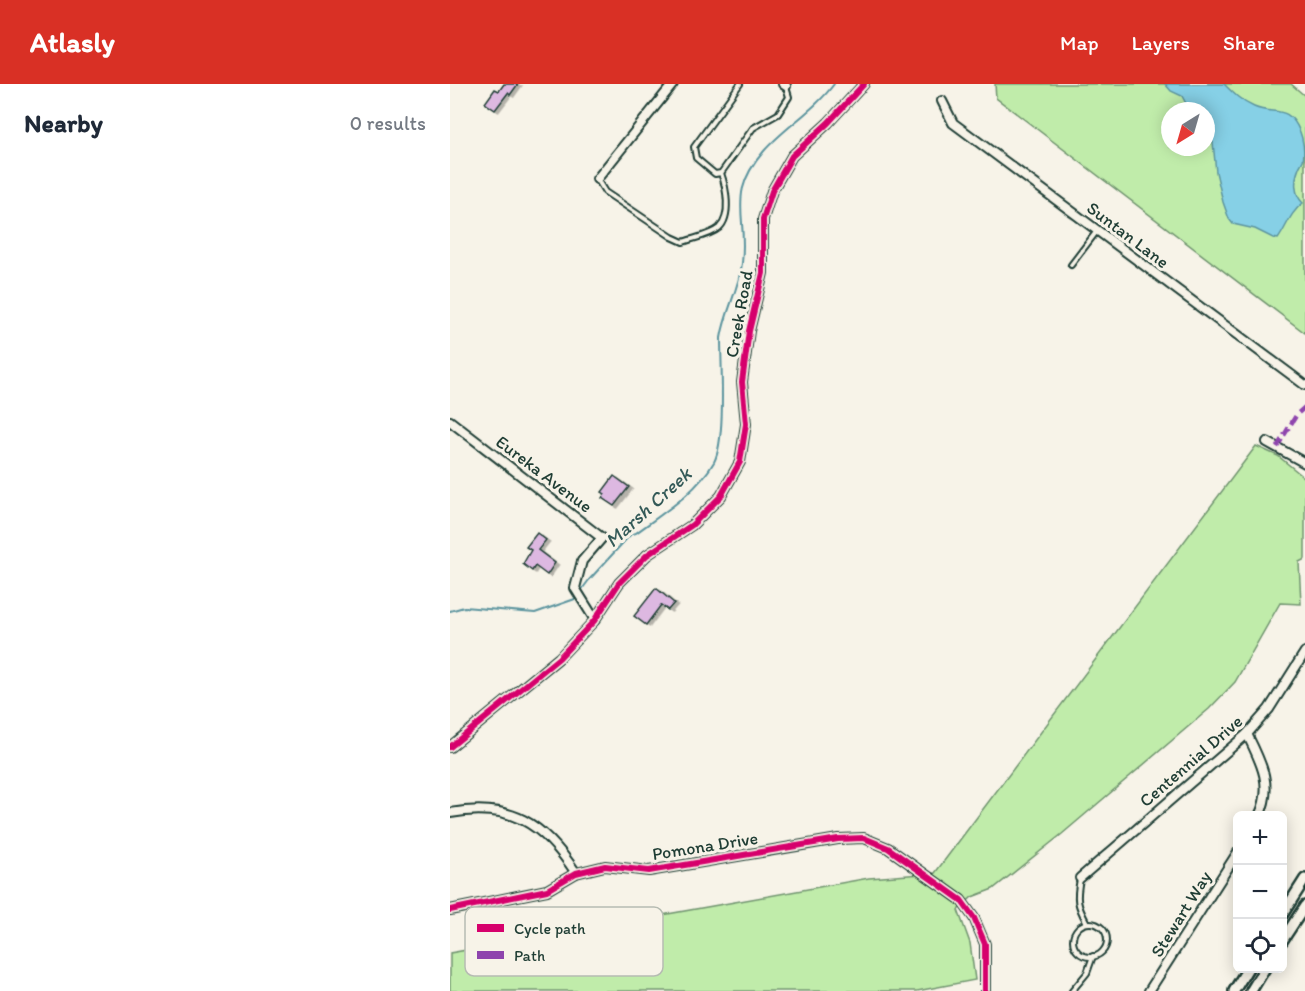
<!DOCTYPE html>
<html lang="en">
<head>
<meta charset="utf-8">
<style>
  :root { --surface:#fff; --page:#f6f6f7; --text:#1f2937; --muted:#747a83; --line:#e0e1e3; --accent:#d93025 }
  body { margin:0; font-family:Itim,sans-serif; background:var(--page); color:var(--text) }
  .controls { position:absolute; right:18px; bottom:18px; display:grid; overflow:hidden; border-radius:9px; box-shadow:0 3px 15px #0003 }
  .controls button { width:54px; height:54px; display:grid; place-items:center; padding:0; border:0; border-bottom:2px solid var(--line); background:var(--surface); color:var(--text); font:30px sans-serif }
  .compass { position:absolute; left:711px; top:18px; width:54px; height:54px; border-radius:50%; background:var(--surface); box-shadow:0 3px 15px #0003; rotate:217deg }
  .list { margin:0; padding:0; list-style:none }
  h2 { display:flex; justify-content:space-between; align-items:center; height:78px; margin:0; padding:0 24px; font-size:26px }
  h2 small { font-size:20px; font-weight:400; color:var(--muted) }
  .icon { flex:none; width:33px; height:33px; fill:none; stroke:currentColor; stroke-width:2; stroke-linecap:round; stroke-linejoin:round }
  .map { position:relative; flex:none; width:855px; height:907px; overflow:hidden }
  header { display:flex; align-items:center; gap:36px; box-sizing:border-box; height:84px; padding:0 30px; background:var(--accent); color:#fff }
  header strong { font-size:28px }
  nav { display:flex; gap:33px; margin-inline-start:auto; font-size:21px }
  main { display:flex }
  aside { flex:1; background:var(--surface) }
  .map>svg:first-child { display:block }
  .green { fill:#c0ecaa; stroke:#70946f; stroke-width:1.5; fill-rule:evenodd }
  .water { fill:#86d0e6; stroke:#5d959f; stroke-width:1.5 }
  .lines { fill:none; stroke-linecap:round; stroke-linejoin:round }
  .stream { stroke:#5d959f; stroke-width:2 }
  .building { fill:#ddb8e1; stroke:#1f3d34; stroke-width:1.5; filter:url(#shadow) }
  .service-casing { stroke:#1f3d34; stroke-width:8 }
  .minor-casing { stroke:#1f3d34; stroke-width:12 }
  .tertiary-casing { stroke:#1f3d34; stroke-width:14 }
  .service { stroke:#f7f3e8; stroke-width:4 }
  .minor { stroke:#f7f3e8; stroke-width:8 }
  .tertiary { stroke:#f7f3e8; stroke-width:9 }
  .quiet { stroke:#8e44ad; stroke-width:4.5; stroke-dasharray:9 4.5; stroke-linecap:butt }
  .cycleway-casing { stroke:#f7f3e8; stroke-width:10 }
  .cycleway { stroke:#d6006c; stroke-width:6 }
  .labels { text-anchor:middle; stroke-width:6; stroke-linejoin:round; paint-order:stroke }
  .street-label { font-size:18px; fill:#1f3d34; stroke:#f7f3e8 }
  .water-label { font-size:20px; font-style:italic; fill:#345a58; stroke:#f7f3e8 }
  .key { fill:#f7f3e8; stroke:#b6bcb2; stroke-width:1.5 }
  .key-label { font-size:16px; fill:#1f3d34 }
</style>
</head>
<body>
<header>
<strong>Atlasly</strong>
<nav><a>Map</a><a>Layers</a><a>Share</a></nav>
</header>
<main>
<aside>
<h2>Nearby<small>0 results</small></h2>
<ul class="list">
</ul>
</aside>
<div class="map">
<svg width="855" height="907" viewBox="0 0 855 907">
  <defs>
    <filter id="shadow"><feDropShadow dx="3.5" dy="2" stdDeviation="0" flood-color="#0004"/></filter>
  </defs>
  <rect width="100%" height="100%" fill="#f7f3e8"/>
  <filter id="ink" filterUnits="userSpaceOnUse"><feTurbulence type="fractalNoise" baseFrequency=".0167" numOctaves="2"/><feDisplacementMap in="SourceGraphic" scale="12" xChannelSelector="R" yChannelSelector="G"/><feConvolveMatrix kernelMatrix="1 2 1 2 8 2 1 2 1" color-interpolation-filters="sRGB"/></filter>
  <g filter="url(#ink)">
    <g class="green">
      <path d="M545,0h296l14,12v237l-309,-235zM720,27h36v36h-36z"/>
      <polygon points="806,362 828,372 855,394 855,475 849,478 851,520 830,519 785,598 759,625 612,750 543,805 522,813 508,826 520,859 525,896 467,907 0,907 0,869 419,794 485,789"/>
    </g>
    <path class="water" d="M715,0h59c9,9 18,18 30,23 20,9 34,-4 46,25 3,7 5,21 3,28 -1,3 -3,5 -4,8 -5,11 -5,27 4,35 -14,11 -15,22 -25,36l-5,-1 -18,-9 -22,-5 -4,-5 -6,-17 -7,-30 -3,-30 -7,-8v-23h-16l-8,-15 -11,-5z"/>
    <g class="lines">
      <g class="stream">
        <path d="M130,508l9,-12 42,-46 5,-1c27,-20 61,-41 78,-71 12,-23 7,-95 7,-124 4,-26 18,-49 21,-75 6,-49 -16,-68 22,-112 21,-24 51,-41 70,-67"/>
        <polyline points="0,527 14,523 85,529 125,515 127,512"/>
      </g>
    </g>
    <g class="building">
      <polygon points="54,0 68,0 60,11 58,9 45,26 35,19 45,5 49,7"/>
      <polygon points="164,392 179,403 164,422 152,414 155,410 152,408"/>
      <polygon points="87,449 96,456 88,466 105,479 97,491 85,482 82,487 73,480 81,466 76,463"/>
      <polygon points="206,504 224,519 218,526 211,521 196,541 184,532"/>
    </g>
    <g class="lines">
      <defs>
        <g id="service">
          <polyline points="290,0 244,63 246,74 265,90 271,89 303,44 328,30 339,13 336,3"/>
          <path d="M147,95l8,13 67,45 11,5c11,-4 28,-7 36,-14 13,-12 7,-41 2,-55"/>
          <polyline points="621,181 647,147"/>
          <path d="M630,795c-4,20 -3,26 7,44"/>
          <circle cx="640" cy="856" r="17"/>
          <polyline points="622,907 637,889 643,872"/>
        </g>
        <g id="minor">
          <polyline points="333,0 336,2"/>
          <polyline points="492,17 503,39 855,301"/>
          <polyline points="147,95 223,0"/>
          <polyline points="0,337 152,454 132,477 125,504 145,536"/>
          <polyline points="817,358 855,379"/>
          <path d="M797,650c14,28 27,52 12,82"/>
          <polyline points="0,663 109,574 144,537 169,499 197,471 242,441 271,412 290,378 296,340 292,298 299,247 313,189 313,135 322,107 342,72 378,39 414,0"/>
          <path d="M0,729c61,-11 93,10 126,60"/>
          <polyline points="630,794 797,650 819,625 855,568"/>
          <polyline points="0,826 97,806 126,789 155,782 199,787 388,755 414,754 438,764 511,816 524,834 535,860 535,907"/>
          <polyline points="699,907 788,768"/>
        </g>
        <g id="tertiary">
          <polyline points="832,831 855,795"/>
          <polyline points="832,857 855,822"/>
          <polyline points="784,907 798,884"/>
          <polyline points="801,907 815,884"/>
        </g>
      </defs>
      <use href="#service" class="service-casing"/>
      <use href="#minor" class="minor-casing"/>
      <use href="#tertiary" class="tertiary-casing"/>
      <use href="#service" class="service"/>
      <use href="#minor" class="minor"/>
      <use href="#tertiary" class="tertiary"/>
      <polyline class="quiet" points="827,363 847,330 855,323"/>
      <defs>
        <g id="cycleway">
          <polyline points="0,663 109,574 144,537 169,499 197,471 242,441 271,412 290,378 296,340 292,298 299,247 313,189 313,135 322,107 342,72 378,39 414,0"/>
          <polyline points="0,826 97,806 126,789 155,782 199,787 388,755 414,754 438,764 511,816 524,834 535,860 535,907"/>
        </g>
      </defs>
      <use href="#cycleway" class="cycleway-casing"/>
      <use href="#cycleway" class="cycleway"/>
    </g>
  </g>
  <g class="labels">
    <g class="street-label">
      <text transform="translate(678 151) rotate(37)" y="6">Suntan Lane</text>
      <text transform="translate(289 230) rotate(-80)" y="6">Creek Road</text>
      <text transform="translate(94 390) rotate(37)" y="6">Eureka Avenue</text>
      <text transform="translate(741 677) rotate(-41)" y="6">Centennial Drive</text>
      <text transform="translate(255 762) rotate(-9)" y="6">Pomona Drive</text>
      <text transform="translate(731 830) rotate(-58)" y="6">Stewart Way</text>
    </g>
    <g class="water-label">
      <text transform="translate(198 423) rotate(-42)" y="7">Marsh Creek</text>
    </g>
  </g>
  <rect x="15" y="823" width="198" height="69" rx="9" class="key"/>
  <rect x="27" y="840" width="27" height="8" fill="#d6006c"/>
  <rect x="27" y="867" width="27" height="8" fill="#8e44ad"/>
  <g class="key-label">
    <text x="64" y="850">Cycle path</text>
    <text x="64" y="877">Path</text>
  </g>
</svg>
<div class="controls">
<button>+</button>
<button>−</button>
<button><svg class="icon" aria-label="locate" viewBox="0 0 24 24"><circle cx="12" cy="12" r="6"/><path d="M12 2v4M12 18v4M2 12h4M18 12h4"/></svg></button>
</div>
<svg class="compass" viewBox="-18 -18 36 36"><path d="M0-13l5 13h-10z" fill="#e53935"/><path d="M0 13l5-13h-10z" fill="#747a83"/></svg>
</div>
</main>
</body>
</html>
